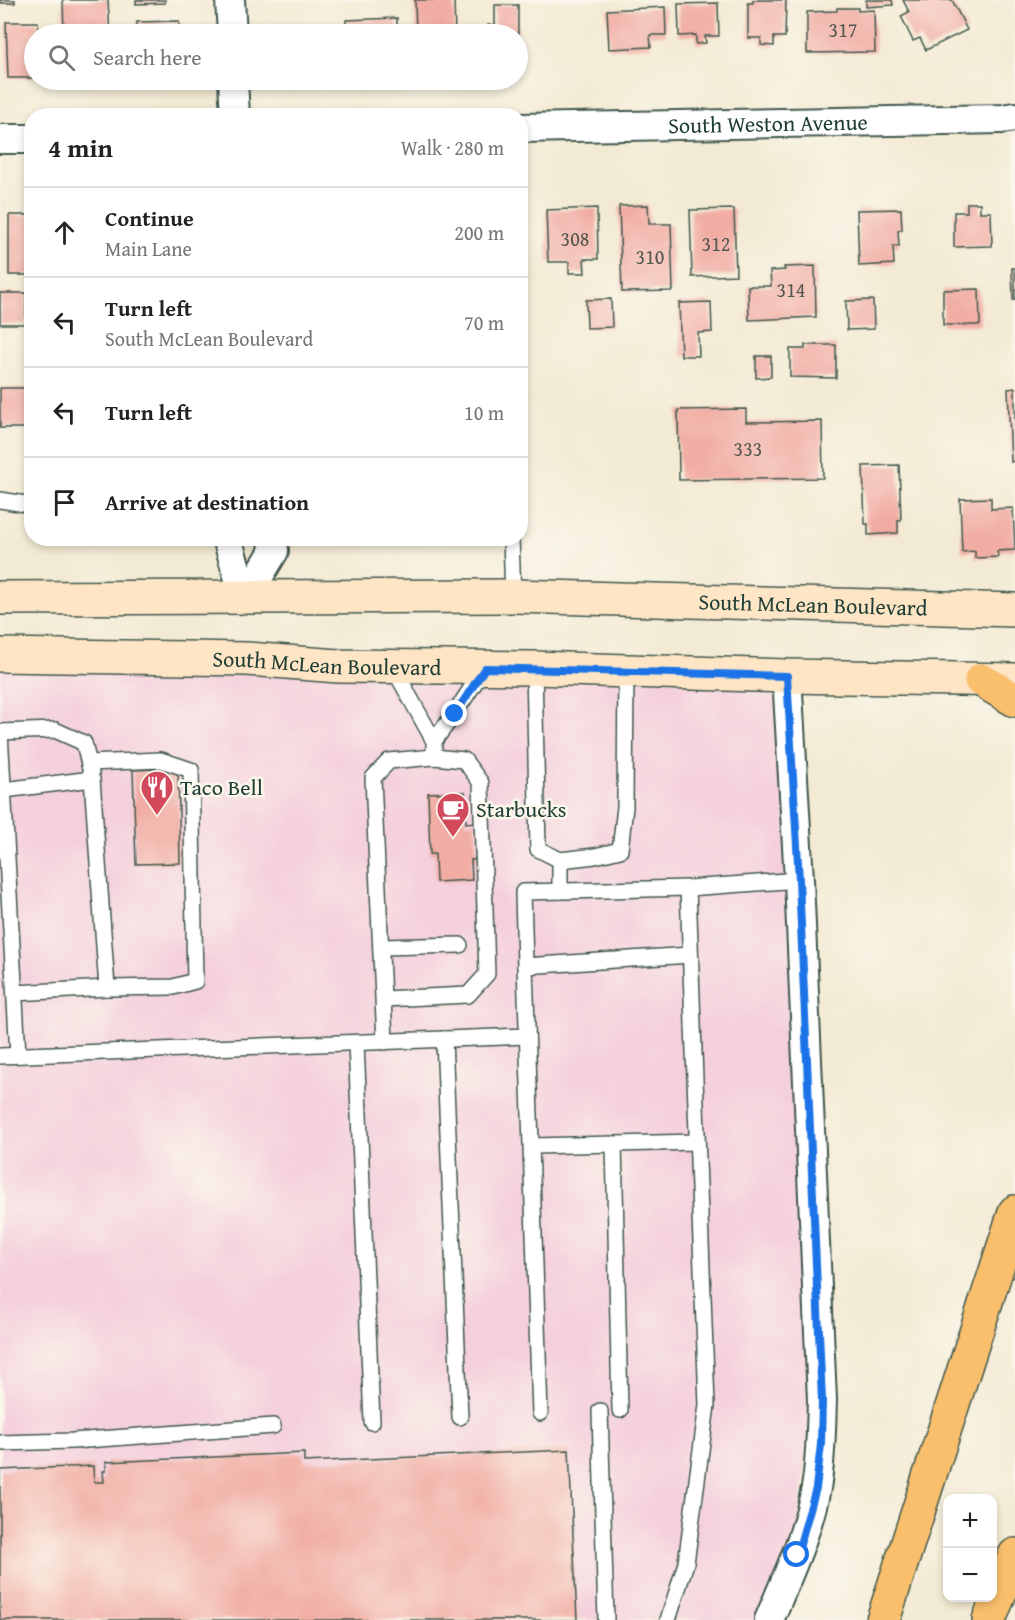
<!DOCTYPE html>
<html lang="en">
<head>
<meta charset="utf-8">
<style>
  :root { --surface:#fff; --page:#f6f6f6; --text:#222; --muted:#767676; --line:#e0e0e0 }
  body { margin:0; font-family:"Gentium Book Plus",serif; background:var(--page); color:var(--text) }
  .controls { position:absolute; right:18px; bottom:18px; display:grid; overflow:hidden; border-radius:12px; box-shadow:0 3px 9px #0003 }
  .controls button { width:54px; height:54px; display:grid; place-items:center; padding:0; border:0; border-bottom:2px solid var(--line); background:var(--surface); color:var(--text); font:30px sans-serif }
  .stop { position:absolute; width:18px; height:18px; margin:-14px; border:4px solid #1a73e8; border-radius:50%; background:#fff }
  .stop.end { background:#1a73e8; border-color:#fff; box-shadow:0 2px 6px #0008 }
  .list { margin:0; padding:0; list-style:none }
  h2 { display:flex; justify-content:space-between; align-items:center; height:78px; margin:0; padding:0 24px; font-size:26px }
  h2 small { font-size:20px; font-weight:400; color:var(--muted) }
  .list li { display:grid; grid-template-columns:39px 1fr auto; gap:18px; align-items:center; box-sizing:border-box; height:90px; padding:0 24px; border-top:2px solid var(--line) }
  .list b { display:block; font-size:22px; white-space:nowrap }
  .list p { margin:0; font-size:20px; white-space:nowrap; color:var(--muted) }
  .list em { font-size:20px; font-style:normal; color:var(--muted) }
  .icon { flex:none; width:33px; height:33px; fill:none; stroke:currentColor; stroke-width:2; stroke-linecap:round; stroke-linejoin:round }
  .map { position:relative; flex:none; width:1015px; height:1620px; overflow:hidden }
  .search { position:absolute; background:var(--surface); box-shadow:0 3px 9px #0003; left:24px; top:24px; width:504px; height:66px; display:flex; align-items:center; gap:15px; box-sizing:border-box; padding:0 21px; border-radius:33px; color:var(--muted); font-size:22px }
  .panel { position:absolute; background:var(--surface); box-shadow:0 3px 9px #0003; left:24px; top:108px; width:504px; height:438px; border-radius:24px }
  .map>svg:first-child { display:block }
  .built { fill:#f4cfdc }
  .building { fill:#f1ada4 }
  .lines { fill:none; stroke-linecap:round; stroke-linejoin:round }
  .service-casing { stroke:#3f574c; stroke-width:18 }
  .minor-casing { stroke:#3f574c; stroke-width:32 }
  .secondary-casing { stroke:#3f574c; stroke-width:36 }
  .motorway-casing { stroke:#3f574c; stroke-width:36 }
  .service { stroke:#fff; stroke-width:15 }
  .minor { stroke:#fff; stroke-width:28 }
  .secondary { stroke:#fde5c5; stroke-width:33 }
  .motorway { stroke:#f9bf6d; stroke-width:33 }
  .route { stroke:#1a73e8; stroke-width:8 }
  .labels { text-anchor:middle; stroke-width:5; stroke-linejoin:round; paint-order:stroke }
  .number-label { font-size:20px; fill:#545950 }
  .street-label { font-size:22px; fill:#1f3d34; stroke:#fbf7ec }
  .poi-label { font-size:22px; fill:#1f3d34; stroke:#fbf7ec; text-anchor:start }
</style>
</head>
<body>
<div class="map">
<svg width="1015" height="1620" viewBox="0 0 1015 1620">
  <rect width="100%" height="100%" fill="#fbf7ec"/>
  <filter id="ink" filterUnits="userSpaceOnUse"><feTurbulence type="fractalNoise" baseFrequency=".0167" numOctaves="2"/><feDisplacementMap in="SourceGraphic" scale="12" xChannelSelector="R" yChannelSelector="G"/><feConvolveMatrix kernelMatrix="1 2 1 2 8 2 1 2 1" color-interpolation-filters="sRGB"/></filter>
  <filter id="wash" filterUnits="userSpaceOnUse"><feTurbulence type="fractalNoise" baseFrequency=".008" numOctaves="4" result="noise"/><feDisplacementMap in="SourceGraphic" scale="24" xChannelSelector="R" yChannelSelector="G"/><feGaussianBlur stdDeviation="1.35" result="paint"/><feColorMatrix in="noise" values="0 0 0 0 0 0 0 0 0 0 0 0 0 0 0 0 0 1.4 0 .05"/><feComposite in="paint" operator="in"/></filter>
  <g filter="url(#wash)">
    <rect width="100%" height="100%" fill="#f3ead3"/>
    <polygon class="built" points="0,661 779,682 814,1391 798,1526 758,1620 0,1620"/>
    <g id="blocks">
      <g class="building">
        <rect x="0" y="0" width="15" height="3"/>
        <polygon points="63,0 108,0 110,34 64,34"/>
        <polygon points="136,0 165,0 165,3 136,4"/>
        <polygon points="415,0 454,0 455,34 416,34"/>
        <polygon points="753,0 786,0 785,37 774,37 774,46 761,45 761,38 748,38 748,3 753,3"/>
        <polygon points="866,0 892,0 893,5 866,7"/>
        <polygon points="903,0 952,0 967,30 926,50 920,38 913,41 901,16 909,12"/>
        <polygon points="718,3 719,36 705,36 706,43 696,44 696,35 679,36 678,4"/>
        <polygon points="495,5 518,5 518,34 488,34 488,25 495,25"/>
        <polygon points="665,7 666,35 650,35 651,47 609,49 607,10"/>
        <polygon points="837,8 858,8 858,11 874,10 875,52 807,53 807,12 837,11"/>
        <polygon points="397,18 397,34 346,34 346,20"/>
        <polygon points="179,21 180,34 137,34 137,22"/>
        <polygon points="6,22 38,22 38,34 34,34 34,78 8,78"/>
        <polygon points="967,203 980,203 980,212 991,212 992,246 954,247 954,212 967,212"/>
        <polygon points="648,205 649,224 671,224 673,291 622,292 619,206"/>
        <polygon points="597,208 598,259 584,259 585,273 569,273 569,262 548,262 546,210"/>
        <polygon points="734,209 736,275 692,277 690,210"/>
        <polygon points="901,209 902,230 898,230 899,246 893,246 894,264 859,266 857,210"/>
        <rect x="9" y="215" width="23" height="60"/>
        <polygon points="815,266 816,317 749,320 748,286 771,286 770,271 785,270 784,267"/>
        <polygon points="1012,268 1015,268 1015,300 1013,300"/>
        <polygon points="979,289 980,325 943,325 943,290"/>
        <rect x="0" y="293" width="26" height="31"/>
        <polygon points="611,299 612,327 587,328 586,300"/>
        <polygon points="873,300 874,329 847,330 846,301"/>
        <polygon points="711,302 712,332 698,333 699,356 681,356 679,303"/>
        <polygon points="805,345 836,345 836,378 790,377 790,349 805,349"/>
        <polygon points="756,356 771,356 771,377 756,378"/>
        <rect x="0" y="388" width="32" height="40"/>
        <polygon points="1015,388 1015,461 1011,462 1008,389"/>
        <polygon points="746,409 746,422 822,421 823,478 679,480 678,410"/>
        <polygon points="899,465 901,520 898,520 898,533 868,535 868,524 865,524 863,466"/>
        <polygon points="991,498 991,509 1013,508 1015,550 997,551 998,557 975,558 975,551 962,552 960,499"/>
        <polygon points="178,768 180,863 136,864 133,770"/>
        <polygon points="465,792 466,823 475,822 477,859 471,860 472,880 436,882 435,854 430,854 428,793"/>
        <polygon points="569,1450 577,1620 0,1620 0,1470 93,1466 94,1482 104,1482 103,1471 106,1471 106,1462 304,1453 304,1462"/>
      </g>
    </g>
  </g>
  <g filter="url(#ink)">
    <use href="#blocks" fill-opacity="0" stroke="#3f574c" stroke-width="1.5"/>
    <g class="lines">
      <defs>
        <g id="service">
          <polyline points="0,500 32,505"/>
          <polyline points="511,538 513,596"/>
          <polyline points="393,667 434,741 434,757"/>
          <polyline points="534,668 538,849 560,860 595,856 620,850 625,807 626,671"/>
          <polyline points="0,732 18,1055"/>
          <polyline points="0,732 55,730 84,743 91,773"/>
          <polyline points="434,741 455,713 485,667"/>
          <polyline points="89,763 161,760 191,770 195,981 173,987 107,988"/>
          <polyline points="4,790 92,779 107,988 15,993"/>
          <polyline points="560,860 560,891"/>
          <polyline points="688,888 523,892 525,966 690,955"/>
          <polyline points="381,947 460,945"/>
          <polyline points="525,966 540,1413"/>
          <polyline points="383,999 468,995 487,974 481,783 464,760 434,757 389,761 373,778 385,1042"/>
          <polyline points="444,1039 460,1417"/>
          <polyline points="356,1043 372,1422"/>
          <polyline points="0,1056 527,1036"/>
          <polyline points="614,1144 620,1410"/>
          <polyline points="532,1146 697,1142"/>
          <polyline points="600,1411 606,1620"/>
          <polyline points="0,1443 73,1441 273,1426"/>
          <polyline points="668,1620 686,1563 707,1405 688,888 799,880"/>
        </g>
        <g id="minor">
          <polyline points="230,0 232,34"/>
          <polyline points="233,80 235,116"/>
          <path id="s1" d="M520,128l482,-9 13,-2"/>
          <polyline points="0,139 32,139"/>
          <polyline points="227,538 245,599"/>
          <polyline points="245,599 274,551 273,538"/>
          <path d="M769,1620c18,-43 38,-85 47,-132 5,-29 5,-59 6,-88l-23,-520 -12,-204"/>
        </g>
        <g id="secondary">
          <path id="s2" d="M0,598l513,-2 502,14"/>
          <path id="s3" d="M0,655l247,4 91,7 196,2 253,8 228,4"/>
        </g>
        <g id="motorway">
          <polyline points="981,680 1015,700"/>
          <polyline points="883,1620 1015,1212"/>
          <polyline points="989,1620 1015,1555"/>
        </g>
      </defs>
      <use href="#service" class="service-casing"/>
      <use href="#minor" class="minor-casing"/>
      <use href="#secondary" class="secondary-casing"/>
      <use href="#motorway" class="motorway-casing"/>
      <use href="#service" class="service"/>
      <use href="#minor" class="minor"/>
      <use href="#secondary" class="secondary"/>
      <use href="#motorway" class="motorway"/>
    </g>
  </g>
  <g class="lines" filter="url(#ink)">
    <polyline class="route" points="455,714 485,668 787,676 799,880 822,1400 821,1444 816,1488 797,1555"/>
  </g>
  <defs>
    <symbol id="restaurant-pin" viewBox="-11 -11 22 30"><path d="M0 17L-7.5 6A9.5 9.5 0 1 1 7.5 6Z" fill="#d1495b" stroke="#fbf7ec"/><path d="M-5-6h1v4h1v-4h1v4h1v-4h1v5L-1.5 .5V6h-2V.5L-5-1ZM5-6V6H3V1.5H1.5Q1.5-4 5-6Z" fill="#fff"/></symbol>
    <symbol id="cafe-pin" viewBox="-11 -11 22 30"><path d="M0 17L-7.5 6A9.5 9.5 0 1 1 7.5 6Z" fill="#d1495b" stroke="#fbf7ec"/><path d="M-5.5-4.5H6V0H3Q3 3.5 0 3.5H-2.5Q-5.5 3.5-5.5 0ZM3-3.2v2h1.7v-2ZM-6 4.5H4V6H-6Z" fill="#fff"/></symbol>
  </defs>
  <g fill-rule="evenodd">
    <use href="#restaurant-pin" x="138" y="768" width="38" height="52"/>
    <use href="#cafe-pin" x="434" y="790" width="38" height="52"/>
  </g>
  <g class="labels">
    <g class="number-label">
      <text x="843" y="37">317</text>
      <text x="575" y="246">308</text>
      <text x="716" y="251">312</text>
      <text x="650" y="264">310</text>
      <text x="791" y="297">314</text>
      <text x="748" y="456">333</text>
    </g>
    <g class="street-label">
      <text dy="8" stroke="none"><textPath href="#s1" startOffset="248">South Weston Avenue</textPath></text>
      <text dy="8" stroke="none"><textPath href="#s2" startOffset="813">South McLean Boulevard</textPath></text>
      <text dy="8" stroke="none"><textPath href="#s3" startOffset="327">South McLean Boulevard</textPath></text>
    </g>
    <g class="poi-label">
      <text x="180" y="795">Taco Bell</text>
      <text x="476" y="817">Starbucks</text>
    </g>
  </g>
</svg>
<div class="controls">
<button>+</button>
<button>−</button>
</div>
<div class="stop" style="left:797px;top:1555px"></div>
<div class="stop end" style="left:455px;top:714px"></div>
<div class="search"><svg class="icon" aria-label="search" viewBox="0 0 24 24"><circle cx="10" cy="10" r="6"/><path d="M15 15l6 6"/></svg>Search here</div>
<section class="panel">
<h2>4 min<small>Walk · 280 m</small></h2>
<ul class="list">
<li><svg class="icon" aria-label="ahead" viewBox="0 0 24 24"><path d="M12 20V5M6 11l6-6 6 6"/></svg><div><b>Continue</b><p>Main Lane</p></div><em>200 m</em></li>
<li><svg class="icon" aria-label="left" viewBox="0 0 24 24"><path d="M17 20v-9H6M10 6l-5 5 5 5"/></svg><div><b>Turn left</b><p>South McLean Boulevard</p></div><em>70 m</em></li>
<li><svg class="icon" aria-label="left" viewBox="0 0 24 24"><path d="M17 20v-9H6M10 6l-5 5 5 5"/></svg><div><b>Turn left</b></div><em>10 m</em></li>
<li><svg class="icon" aria-label="arrive" viewBox="0 0 24 24"><path d="M6 21V4h12l-3 4 3 4H6"/></svg><div><b>Arrive at destination</b></div></li>
</ul>
</section>
</div>
</body>
</html>
